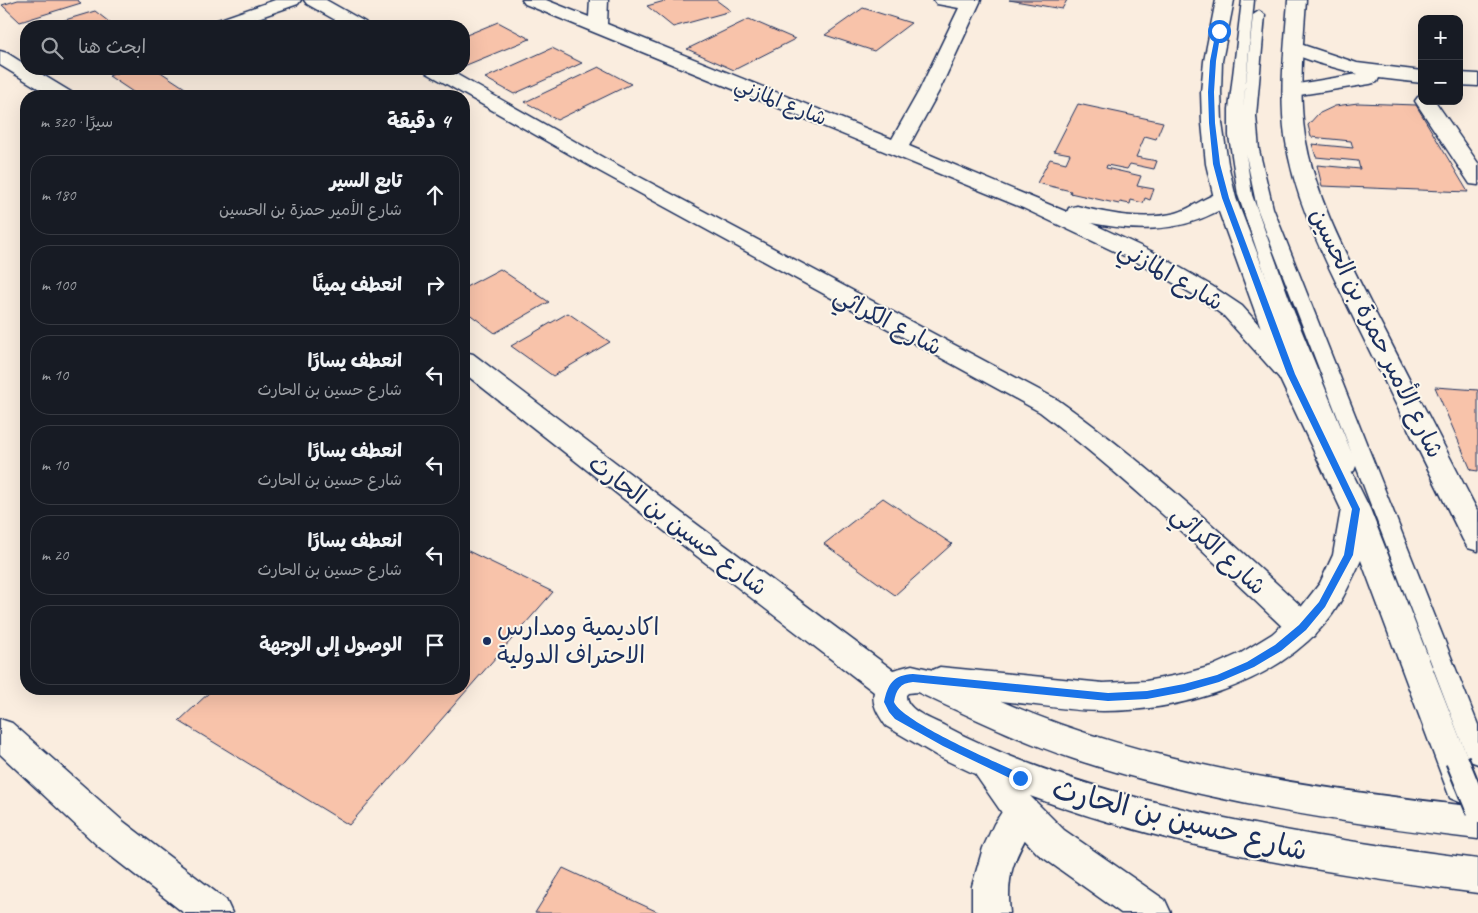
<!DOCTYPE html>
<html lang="ar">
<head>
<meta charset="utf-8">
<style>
  :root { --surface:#171b24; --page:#242831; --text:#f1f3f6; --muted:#9ea1a6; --line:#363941 }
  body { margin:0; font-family:Caveat,"Playpen Sans Arabic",sans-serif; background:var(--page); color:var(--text); direction:rtl }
  .controls { position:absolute; right:15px; top:15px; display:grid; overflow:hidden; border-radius:10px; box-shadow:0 5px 20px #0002 }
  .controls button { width:45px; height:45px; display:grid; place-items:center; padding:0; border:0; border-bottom:1px solid var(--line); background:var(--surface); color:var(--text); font:25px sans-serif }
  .stop { position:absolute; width:15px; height:15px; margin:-11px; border:4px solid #1a73e8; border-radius:50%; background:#fff }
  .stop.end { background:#1a73e8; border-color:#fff; box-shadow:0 1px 5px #0008 }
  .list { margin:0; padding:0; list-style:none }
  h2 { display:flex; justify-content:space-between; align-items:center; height:65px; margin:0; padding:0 20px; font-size:21px }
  h2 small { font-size:16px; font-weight:400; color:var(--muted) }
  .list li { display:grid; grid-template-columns:32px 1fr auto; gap:15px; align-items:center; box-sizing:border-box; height:80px; margin:0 10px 10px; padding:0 10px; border:1px solid var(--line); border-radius:20px }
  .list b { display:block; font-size:19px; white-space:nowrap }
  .list p { margin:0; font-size:16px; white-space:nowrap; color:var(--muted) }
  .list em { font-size:16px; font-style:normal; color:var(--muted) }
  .icon { flex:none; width:28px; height:28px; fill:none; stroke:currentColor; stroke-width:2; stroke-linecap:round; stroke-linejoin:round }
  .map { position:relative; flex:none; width:1478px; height:913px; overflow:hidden; direction:ltr }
  .search { position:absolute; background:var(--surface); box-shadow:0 5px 20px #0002; left:20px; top:20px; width:450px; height:55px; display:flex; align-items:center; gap:12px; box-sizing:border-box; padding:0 18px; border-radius:20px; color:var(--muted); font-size:19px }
  .panel { position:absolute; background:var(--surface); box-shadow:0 5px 20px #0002; left:20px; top:90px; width:450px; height:605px; border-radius:20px; direction:rtl }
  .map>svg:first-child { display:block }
  .building { fill:#f8c3aa; stroke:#1b2f5e }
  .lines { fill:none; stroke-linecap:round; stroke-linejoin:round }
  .lane-casing { stroke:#1b2f5e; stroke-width:3 }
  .street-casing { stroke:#1b2f5e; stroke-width:3 }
  .secondary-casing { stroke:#1b2f5e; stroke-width:3 }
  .lane { fill:#fbf7ec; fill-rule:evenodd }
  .street { fill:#fbf7ec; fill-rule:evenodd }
  .secondary { fill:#fbf7ec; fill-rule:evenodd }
  .lane-bridge-casing { stroke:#1b2f5e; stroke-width:26; stroke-linecap:butt }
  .lane-bridge { stroke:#fbf7ec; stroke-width:22 }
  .route { fill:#1a73e8 }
  .poi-dot { fill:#1b2f5e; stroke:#fbf7ec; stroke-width:2 }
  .labels { text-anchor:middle; stroke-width:4; stroke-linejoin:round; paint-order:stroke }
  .far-street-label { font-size:20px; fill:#1b2f5e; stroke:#fbf7ec }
  .street-label { font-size:24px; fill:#1b2f5e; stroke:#fbf7ec }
  .poi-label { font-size:24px; fill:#1b2f5e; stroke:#fbf7ec; text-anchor:start }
  .near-street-label { font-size:29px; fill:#1b2f5e; stroke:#fbf7ec }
</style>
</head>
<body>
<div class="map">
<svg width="1478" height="913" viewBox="0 0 1478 913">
  <rect width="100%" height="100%" fill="#faeddf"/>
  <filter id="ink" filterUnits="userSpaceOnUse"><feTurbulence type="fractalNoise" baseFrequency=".02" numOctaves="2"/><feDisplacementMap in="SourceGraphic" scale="10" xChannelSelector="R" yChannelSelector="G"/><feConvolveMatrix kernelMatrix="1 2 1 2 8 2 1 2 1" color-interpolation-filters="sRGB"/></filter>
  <g filter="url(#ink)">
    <g class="building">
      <polygon points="18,0 77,0 81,3 20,22 2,5"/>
      <polygon points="668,0 716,0 731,11 673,27 647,6"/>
      <polygon points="1009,0 1067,0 1062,9"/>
      <polygon points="863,8 911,23 874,51 825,35"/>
      <polygon points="95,11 113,25 45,26"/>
      <polygon points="749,19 795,39 734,70 687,49"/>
      <polygon points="498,22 530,39 464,66 464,36"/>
      <polygon points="552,48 582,63 514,94 485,78"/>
      <polygon points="599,67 631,84 557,120 525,102"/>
      <polygon points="128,69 156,69 188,90 173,96 139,96 109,76"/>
      <polygon points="1358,103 1416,105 1468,192 1322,186 1317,165 1360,169 1358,161 1316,157 1312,144 1353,148 1351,141 1311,137 1308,125 1318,114 1335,106"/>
      <polygon points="1078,104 1163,122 1156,139 1145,136 1136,157 1157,161 1154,169 1130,164 1127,169 1107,165 1106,168 1141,176 1137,186 1154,189 1150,200 1145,198 1143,203 1131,200 1130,204 1120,202 1119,204 1070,193 1071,191 1037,183 1050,159 1066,163 1070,154 1054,151"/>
      <polygon points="500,269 549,302 495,333 464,310 464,288"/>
      <polygon points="568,313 610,342 553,376 511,346"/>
      <polygon points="1435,387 1478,390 1478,471 1471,470"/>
      <polygon points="883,498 952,544 895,595 824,544"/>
      <polygon points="464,549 553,592 349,825 179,721 213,689 464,689"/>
      <polygon points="563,868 660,913 535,913"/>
    </g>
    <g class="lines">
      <defs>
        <path id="lane" d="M1242,0h12l-11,110 10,-95 6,-4 6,4 -9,101 3,34 14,58 205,517v39l-8,-3 -4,-7 -110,-288 -2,5 -7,2 -7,-2 -2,-5 -60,-154 -40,-117 -9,-59v-27zM1246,155l11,53 95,246 -58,-142 -42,-117z"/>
        <g id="street">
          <polygon points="275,0 301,0 298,4 235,26 209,26 212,22"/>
          <polygon points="304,0 326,0 365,22 368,26 346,26 307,4"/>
          <path d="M522,0h24l43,17 1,-17h18l-1,24 285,115 27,-48 40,-83 -22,-4 -3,-4h47l-42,91 -30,55 158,66 2,-4 8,-2c32,8 67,15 99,7 19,-5 37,-25 57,-20l3,5c-5,7 -14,11 -22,15 -39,20 -81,18 -123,10l62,29 59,34 30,20 62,69 -4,6 -9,3 -9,-3 -58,-65 -28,-20 -59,-34 -114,-54 -498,-204z"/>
          <polygon points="1294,42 1357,63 1422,71 1422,83 1379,78 1377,82 1370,84 1293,96 1286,94 1283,90 1286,86 1358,74 1318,63 1287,52 1285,48 1287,44"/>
          <path d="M424,69h23l157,89 454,242c92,65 173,142 256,218l5,9 -5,9 -11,4 -11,-4c-82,-78 -162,-156 -252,-224l-450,-246 -163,-93z"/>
          <polygon points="1459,73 1478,74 1478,86 1459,85"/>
          <polygon points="1422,96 1422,101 1435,101 1478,163 1478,185 1470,184 1415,101 1418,97"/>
          <polygon points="0,719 12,723 124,822 226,900 232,913 184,913 98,846 0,754"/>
          <path d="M1021,796l12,5 6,11c-19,41 -34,52 -29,101h-38v-27l11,-38 11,-24 15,-23z"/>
        </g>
        <g id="secondary">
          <path d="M1216,0h18l-12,61 -1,31 1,31 6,41 8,34 68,177 66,134 108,275v6l-4,8 -12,5 -12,-5 -89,-238c-11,24 -22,49 -40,68 -53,58 -142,83 -218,83 -34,0 -68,-7 -102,-10 149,65 316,88 477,106v32c-136,-16 -273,-37 -404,-80 -54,-18 -105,-43 -157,-67l-9,1 -2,2c-1,15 27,25 39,31 64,34 132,56 202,74 109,28 220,45 331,59v34c-151,-19 -304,-44 -448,-97l34,34 101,70 6,13h-50l-83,-59 -29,-31 -34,-49 -36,-17 -53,-31c-7,-10 -15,-22 -12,-34l-211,-162 -199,-157v-21l9,2 210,160 210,156 19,-5 21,5 7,-3 163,16 43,-2 37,-7 29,-8 29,-13 31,-19 27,-24 21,-27 13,-28 8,-46 -63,-134 -64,-177 -8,-34 -4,-41 -1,-31 3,-31z"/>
          <path d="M1288,0h18c-3,45 -8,92 -1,137 11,63 42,119 70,175 34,67 69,133 103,200v39l-10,-3 -5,-8c-36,-74 -73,-147 -109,-221 -28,-58 -60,-117 -69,-183 -6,-45 0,-91 3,-136z"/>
          <polygon points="0,51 7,53 26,65 26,69 33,69 71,92 74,96 51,96 0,65"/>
        </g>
      </defs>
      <use href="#lane" class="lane-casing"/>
      <use href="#street" class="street-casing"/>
      <use href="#secondary" class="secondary-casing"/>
      <use href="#lane" class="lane"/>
      <use href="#street" class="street"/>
      <use href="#secondary" class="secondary"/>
      <defs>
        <polyline id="lane-bridge" points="1457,760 1478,811"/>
      </defs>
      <use href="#lane-bridge" class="lane-bridge-casing"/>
      <use href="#lane-bridge" class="lane-bridge"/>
    </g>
  </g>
  <path class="route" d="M1219,29l2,2 -5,30 -2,31 1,31 5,41 9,34 66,176 65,135 -7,46 -28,52 -19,23 -25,21 -27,16 -35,15 -35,10 -37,7 -39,2 -195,-19c-13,1 -17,8 -19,20 8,20 106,62 130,73v6l-4,2 -77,-37 -48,-27 -6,-7 -5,-10c4,-18 9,-27 29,-28l195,19 39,-2 37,-7 33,-9 30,-13 28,-17 24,-20 20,-23 25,-47 8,-46 -65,-135 -65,-176 -9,-34 -4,-41 -1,-31 2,-31 6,-30z"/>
  <circle class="poi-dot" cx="487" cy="641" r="5"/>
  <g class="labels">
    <g class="far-street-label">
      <text transform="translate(781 101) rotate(22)" y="7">شارع المازني</text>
    </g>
    <g class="street-label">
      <text transform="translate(1171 275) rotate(30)" y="8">شارع المازني</text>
      <text transform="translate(888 321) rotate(28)" y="8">شارع الكراثي</text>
      <text transform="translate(1377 333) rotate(64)" y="8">شارع الأمير حمزة بن الحسين</text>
      <text transform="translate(678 525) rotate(37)" y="8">شارع حسين بن الحارث</text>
      <text transform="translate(1219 550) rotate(43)" y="8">شارع الكراثي</text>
    </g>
    <g class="poi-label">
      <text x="497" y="635">اكاديمية ومدارس<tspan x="497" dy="28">الاحتراف الدولية</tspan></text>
    </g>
    <g class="near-street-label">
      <text transform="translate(1180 819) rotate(14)" y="10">شارع حسين بن الحارث</text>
    </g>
  </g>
</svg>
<div class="controls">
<button>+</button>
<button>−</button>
</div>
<div class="stop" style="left:1219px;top:31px"></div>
<div class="stop end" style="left:1020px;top:778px"></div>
<div class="search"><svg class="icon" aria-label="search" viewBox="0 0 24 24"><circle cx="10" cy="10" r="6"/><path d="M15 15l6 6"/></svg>ابحث هنا</div>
<section class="panel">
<h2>4 دقيقة<small>سيرًا · 320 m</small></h2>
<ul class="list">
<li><svg class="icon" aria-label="ahead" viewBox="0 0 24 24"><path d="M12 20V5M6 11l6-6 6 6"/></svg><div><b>تابع السير</b><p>شارع الأمير حمزة بن الحسين</p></div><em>180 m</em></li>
<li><svg class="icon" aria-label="right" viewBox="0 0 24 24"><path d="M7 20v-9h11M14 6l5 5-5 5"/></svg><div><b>انعطف يمينًا</b></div><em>100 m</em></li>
<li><svg class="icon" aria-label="left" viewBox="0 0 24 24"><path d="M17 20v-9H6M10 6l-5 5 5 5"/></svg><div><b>انعطف يسارًا</b><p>شارع حسين بن الحارث</p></div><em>10 m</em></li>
<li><svg class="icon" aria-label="left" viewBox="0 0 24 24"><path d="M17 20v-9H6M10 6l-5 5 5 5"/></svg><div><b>انعطف يسارًا</b><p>شارع حسين بن الحارث</p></div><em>10 m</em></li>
<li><svg class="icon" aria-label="left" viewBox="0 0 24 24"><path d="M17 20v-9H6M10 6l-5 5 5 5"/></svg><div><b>انعطف يسارًا</b><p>شارع حسين بن الحارث</p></div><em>20 m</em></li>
<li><svg class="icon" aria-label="arrive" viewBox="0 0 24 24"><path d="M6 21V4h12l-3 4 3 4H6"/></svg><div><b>الوصول إلى الوجهة</b></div></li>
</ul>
</section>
</div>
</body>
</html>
